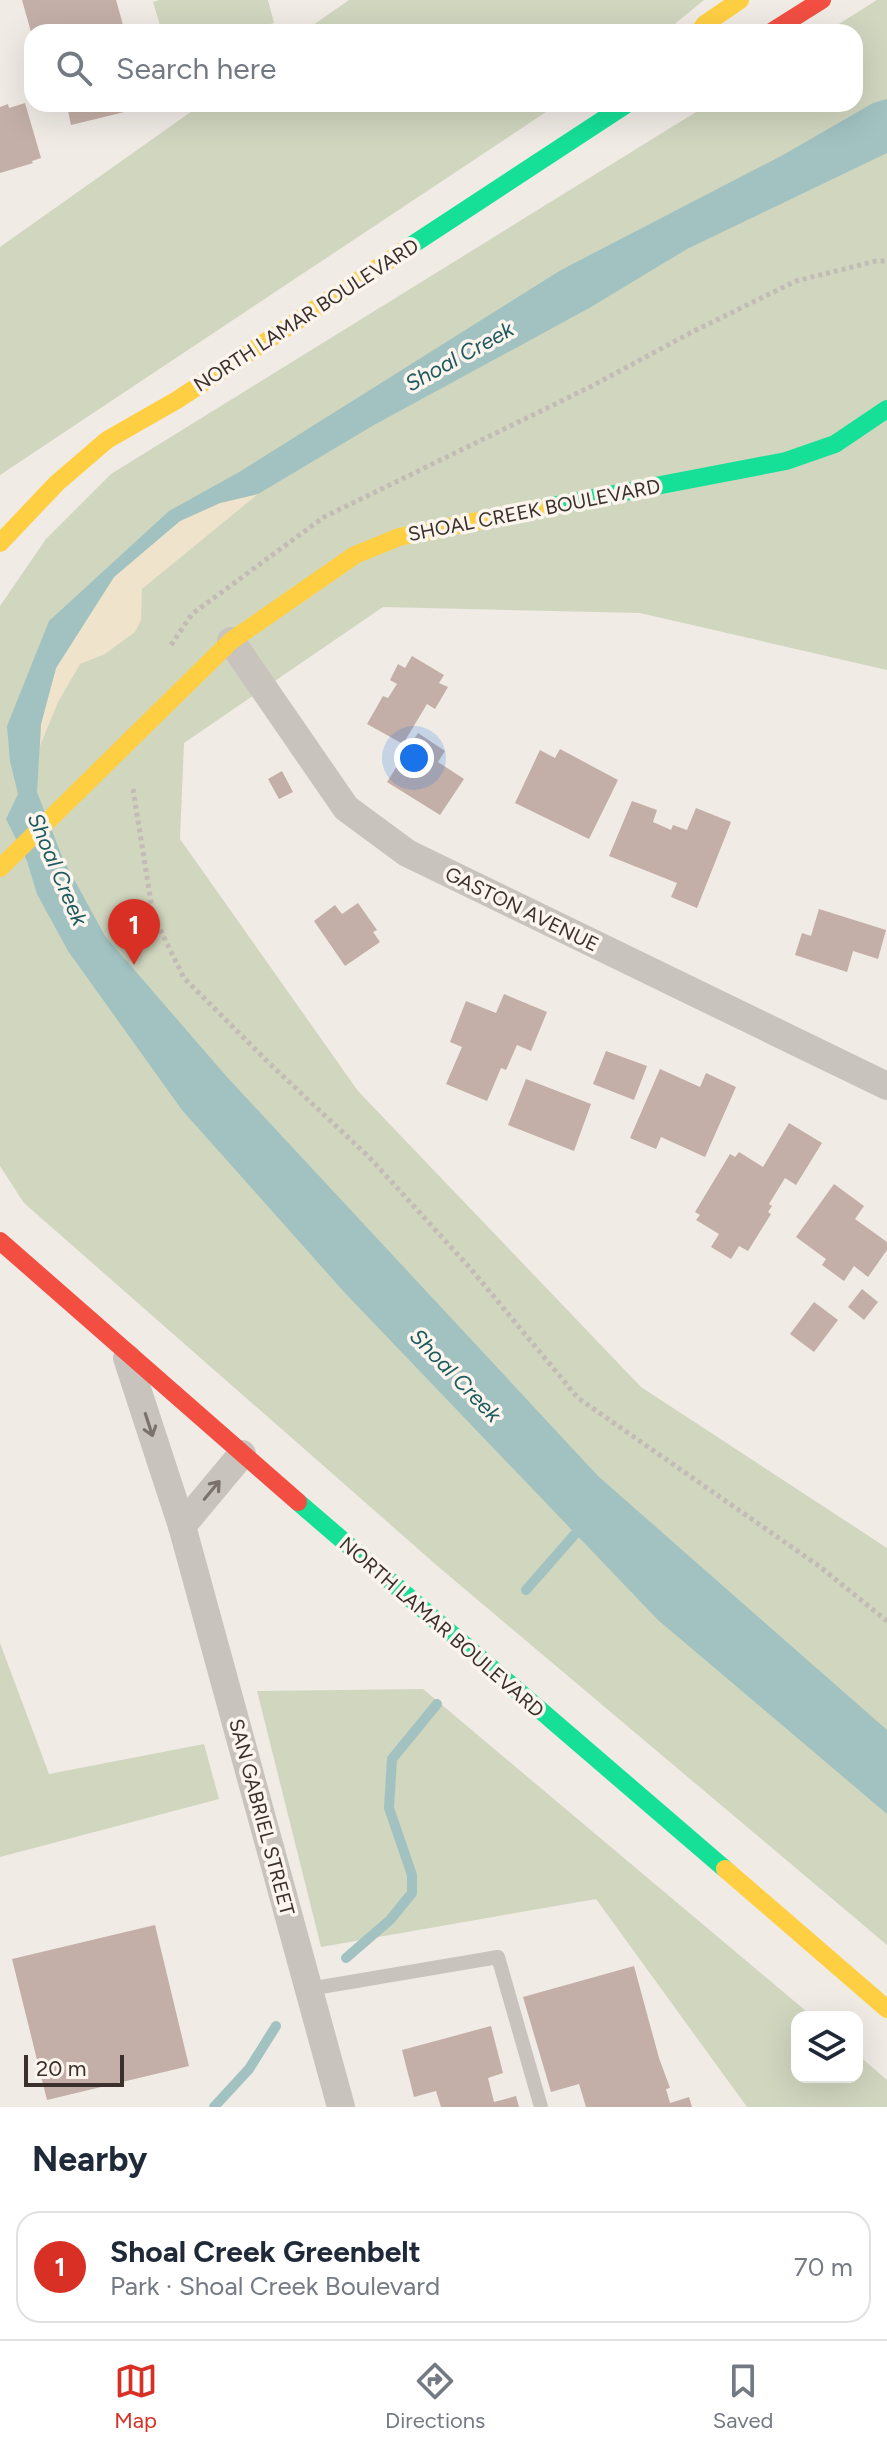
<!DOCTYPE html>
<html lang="en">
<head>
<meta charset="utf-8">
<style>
  :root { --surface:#fff; --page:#f6f6f7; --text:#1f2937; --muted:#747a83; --line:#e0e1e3; --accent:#d93025 }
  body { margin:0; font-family:Figtree,sans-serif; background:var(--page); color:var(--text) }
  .controls { position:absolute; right:24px; bottom:24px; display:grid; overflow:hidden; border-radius:16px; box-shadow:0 8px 32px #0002 }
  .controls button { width:72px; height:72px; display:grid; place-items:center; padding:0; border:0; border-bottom:2px solid var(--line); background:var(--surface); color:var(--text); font:40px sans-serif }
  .scale { position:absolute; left:24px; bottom:20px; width:100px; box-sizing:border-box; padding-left:8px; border:4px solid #3b302b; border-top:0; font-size:22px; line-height:28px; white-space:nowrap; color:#3b302b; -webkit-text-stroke:6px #fbf5ee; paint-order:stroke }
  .you { position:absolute; left:414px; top:758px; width:28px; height:28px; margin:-20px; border:6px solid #fff; border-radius:50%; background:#1a73e8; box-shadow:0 0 0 12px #1a73e833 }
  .badge { display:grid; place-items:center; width:52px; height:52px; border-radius:50%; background:var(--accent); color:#fff; font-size:26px; font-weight:700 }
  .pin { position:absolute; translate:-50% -66px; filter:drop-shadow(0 2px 4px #0008) }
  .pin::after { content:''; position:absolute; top:42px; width:28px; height:24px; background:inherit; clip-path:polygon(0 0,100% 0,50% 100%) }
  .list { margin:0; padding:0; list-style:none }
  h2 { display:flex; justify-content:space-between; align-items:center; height:104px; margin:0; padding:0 32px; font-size:34px }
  h2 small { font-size:26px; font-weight:400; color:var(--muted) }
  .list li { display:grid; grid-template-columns:52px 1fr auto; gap:24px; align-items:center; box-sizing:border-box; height:112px; margin:0 16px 16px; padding:0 16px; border:2px solid var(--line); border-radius:24px }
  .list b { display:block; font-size:30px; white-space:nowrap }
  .list p { margin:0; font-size:26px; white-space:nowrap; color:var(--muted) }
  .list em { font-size:26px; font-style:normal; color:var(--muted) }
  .icon { flex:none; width:44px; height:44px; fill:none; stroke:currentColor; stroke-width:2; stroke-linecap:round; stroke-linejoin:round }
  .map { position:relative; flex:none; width:887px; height:2107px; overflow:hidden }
  .search { position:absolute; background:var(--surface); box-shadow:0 8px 32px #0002; left:24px; right:24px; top:24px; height:88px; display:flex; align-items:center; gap:20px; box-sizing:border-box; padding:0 28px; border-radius:24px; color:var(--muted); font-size:30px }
  .sheet { height:232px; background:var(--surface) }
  nav { display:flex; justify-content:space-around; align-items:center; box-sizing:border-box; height:112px; border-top:2px solid var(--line); background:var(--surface); font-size:22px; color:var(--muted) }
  nav a { display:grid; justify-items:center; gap:4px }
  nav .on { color:var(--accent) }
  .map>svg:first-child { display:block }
  .green { fill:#d1d6bf }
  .sand { fill:#efe3cc }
  .water { fill:#a1c2c1 }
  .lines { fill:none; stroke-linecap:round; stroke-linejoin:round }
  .stream { stroke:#a1c2c1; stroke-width:10 }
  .building { fill:#c3afa7 }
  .path { stroke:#c2bbb6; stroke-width:5; stroke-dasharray:4 4; stroke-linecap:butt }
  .lane { stroke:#c9c3be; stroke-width:14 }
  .street { stroke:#c9c3be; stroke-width:28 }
  .fast { stroke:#16e098; stroke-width:18 }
  .slow { stroke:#ffcf43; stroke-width:18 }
  .jam { stroke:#f24e42; stroke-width:18 }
  .oneway { stroke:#7b726d }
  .labels { text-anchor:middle; stroke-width:7; stroke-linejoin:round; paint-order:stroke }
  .street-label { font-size:20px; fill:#3b302b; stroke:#fbf5ee }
  .water-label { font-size:22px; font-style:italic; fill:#1f5a5e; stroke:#fbf5ee }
</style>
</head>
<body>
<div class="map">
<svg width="887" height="2107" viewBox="0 0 887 2107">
  <rect width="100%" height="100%" fill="#f0ebe5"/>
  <g class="green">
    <polygon points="159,0 268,0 274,23 241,32 162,32 153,2"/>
    <polygon points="349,0 704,0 665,32 303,32"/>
    <polygon points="877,0 887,0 887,670 640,613 383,607 184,743 180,839 358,1091 641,1387 887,1548 887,1945 441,1569 24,1203 0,1166 0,606 46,539 111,474 709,104 855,104 855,32 826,32"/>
    <polygon points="202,104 558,104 0,475 0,247"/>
    <polygon points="0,1643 49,1774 204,1744 219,1799 0,1857"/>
    <polygon points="423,1689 813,2017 797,2017 797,2077 857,2077 857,2054 887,2080 887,2107 747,2107 596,1899 321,1947 257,1691"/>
  </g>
  <polygon class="sand" points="258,494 142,589 141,620 135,632 105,654 80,664 58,702 40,746 41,724 56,668 114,577 180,521 220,503"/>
  <polygon class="water" points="887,99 887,153 687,249 591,307 374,425 258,494 220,503 180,521 114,577 56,668 41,724 37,792 63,859 105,936 227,1077 598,1476 887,1730 887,1814 658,1620 345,1293 182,1110 68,951 37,894 27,861 6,819 18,794 10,761 7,726 49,621 169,511 241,471 561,270 783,155 873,103"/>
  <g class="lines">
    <g class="stream">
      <polyline points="526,1590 583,1525"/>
      <polyline points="346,1958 390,1920 412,1893 412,1875 389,1808 392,1759 437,1704"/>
      <polyline points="214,2107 249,2069 276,2026"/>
    </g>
  </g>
  <g class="building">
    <polygon points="22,0 116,0 125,32 31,32"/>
    <polygon points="25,103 41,158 32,161 33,163 0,173 0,107 8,104 9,108"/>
    <polygon points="50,104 144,104 145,107 71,125 67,106 51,109"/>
    <polygon points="412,656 444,675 439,683 448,687 435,709 427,704 403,744 367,724 383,696 388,698 397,684 390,680 398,664 405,668"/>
    <polygon points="418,733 445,751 438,762 464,779 440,815 387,782"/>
    <polygon points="560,749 618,780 589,839 515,803 540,750 555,758"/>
    <polygon points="282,771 293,792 279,799 268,779"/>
    <polygon points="632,801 657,810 653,822 671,830 673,825 687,830 696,808 731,822 697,908 671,897 677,883 609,856"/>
    <polygon points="358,903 377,930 373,932 380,942 345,966 314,921 335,905 342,914"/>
    <polygon points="819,909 886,930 878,959 853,951 847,972 795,955 802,933 811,936"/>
    <polygon points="504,994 547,1012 531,1051 517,1045 506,1070 501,1068 487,1101 446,1084 462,1047 450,1042 466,1001 496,1013"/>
    <polygon points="606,1051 647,1066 634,1100 593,1084"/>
    <polygon points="660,1069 700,1087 706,1073 736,1087 705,1157 661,1137 656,1149 630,1138"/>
    <polygon points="526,1079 591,1104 574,1151 508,1125"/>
    <polygon points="789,1123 822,1143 796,1185 785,1178 769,1204 772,1206 768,1212 771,1214 748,1251 739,1246 731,1259 711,1247 719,1234 696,1220 700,1215 695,1212 730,1154 735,1157 739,1152 763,1167"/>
    <polygon points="834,1184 864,1206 855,1219 887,1242 887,1250 868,1277 854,1266 844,1281 822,1265 826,1259 796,1237"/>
    <polygon points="862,1289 878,1302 864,1320 848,1307"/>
    <polygon points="814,1302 838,1320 814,1352 790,1334"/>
    <polygon points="155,1925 189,2066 47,2100 12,1959"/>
    <polygon points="634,1966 659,2058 670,2088 666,2089 670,2103 689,2097 692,2107 586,2107 579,2084 551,2092 523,1997"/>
    <polygon points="491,2026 503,2073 488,2078 494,2102 516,2096 519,2107 441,2107 436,2091 414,2097 402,2050"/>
  </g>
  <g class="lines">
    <g class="path">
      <polyline points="171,645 192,614 324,517 590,387 692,332 796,281 876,261 887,261"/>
      <polyline points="133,789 153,915 184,978 269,1063 369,1157 470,1268 578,1398 819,1566 887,1621"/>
    </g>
    <polyline class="lane" points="309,1989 498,1957 541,2107"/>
    <g class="street">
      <polyline points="231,641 346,808 407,853 887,1086"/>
      <polyline points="127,1358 182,1526 341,2107"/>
      <polyline points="182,1526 242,1454"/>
    </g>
    <g class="fast">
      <polyline points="409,247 627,104"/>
      <polyline points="541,508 786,461 835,444 887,409"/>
      <polyline points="298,1502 725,1869"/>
    </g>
    <g class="slow">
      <polyline points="699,32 705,24 740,0"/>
      <polyline points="0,543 57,483 107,440 177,400 409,247"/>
      <polyline points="0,868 231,641 355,555 399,537 541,508"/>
      <polyline points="725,1869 887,2009"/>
    </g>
    <g class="jam">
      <polyline points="771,32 822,0"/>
      <polyline points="0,1241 298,1502"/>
    </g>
  </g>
  <defs><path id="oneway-shaft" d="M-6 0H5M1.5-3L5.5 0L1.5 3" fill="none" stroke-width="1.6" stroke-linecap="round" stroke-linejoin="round" transform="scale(2)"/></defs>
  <g class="oneway">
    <use href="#oneway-shaft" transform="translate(149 1425) rotate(72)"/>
    <use href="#oneway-shaft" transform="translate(212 1490) rotate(-50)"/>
  </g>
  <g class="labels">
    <g class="street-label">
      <text transform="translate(306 315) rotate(-33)" y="7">NORTH LAMAR BOULEVARD</text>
      <text transform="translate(534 510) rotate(-11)" y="7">SHOAL CREEK BOULEVARD</text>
      <text transform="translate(522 909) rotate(26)" y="7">GASTON AVENUE</text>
      <text transform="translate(442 1627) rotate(41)" y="7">NORTH LAMAR BOULEVARD</text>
      <text transform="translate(262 1817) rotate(75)" y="7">SAN GABRIEL STREET</text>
    </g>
    <g class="water-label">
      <text transform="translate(459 356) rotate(-29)" y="8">Shoal Creek</text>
      <text transform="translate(58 869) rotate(67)" y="8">Shoal Creek</text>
      <text transform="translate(456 1375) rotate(46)" y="8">Shoal Creek</text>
    </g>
  </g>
</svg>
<div class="controls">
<button><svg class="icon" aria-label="layers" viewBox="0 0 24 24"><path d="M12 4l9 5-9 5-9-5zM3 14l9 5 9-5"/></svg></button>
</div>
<div class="scale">20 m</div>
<div class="you"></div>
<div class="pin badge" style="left:134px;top:965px">1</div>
<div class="search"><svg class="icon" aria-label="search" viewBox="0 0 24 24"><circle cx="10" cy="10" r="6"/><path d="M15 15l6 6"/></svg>Search here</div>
</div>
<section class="sheet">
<h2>Nearby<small></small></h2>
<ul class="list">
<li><span class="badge">1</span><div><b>Shoal Creek Greenbelt</b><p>Park · Shoal Creek Boulevard</p></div><em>70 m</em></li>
</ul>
</section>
<nav>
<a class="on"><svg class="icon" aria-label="map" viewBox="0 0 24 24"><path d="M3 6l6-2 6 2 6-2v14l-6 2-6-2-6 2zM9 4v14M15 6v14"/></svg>Map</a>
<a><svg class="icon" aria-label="directions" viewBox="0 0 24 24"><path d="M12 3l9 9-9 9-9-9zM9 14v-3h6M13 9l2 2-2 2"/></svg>Directions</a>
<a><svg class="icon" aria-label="saved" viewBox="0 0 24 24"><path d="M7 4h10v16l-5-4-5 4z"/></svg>Saved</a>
</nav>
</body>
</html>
